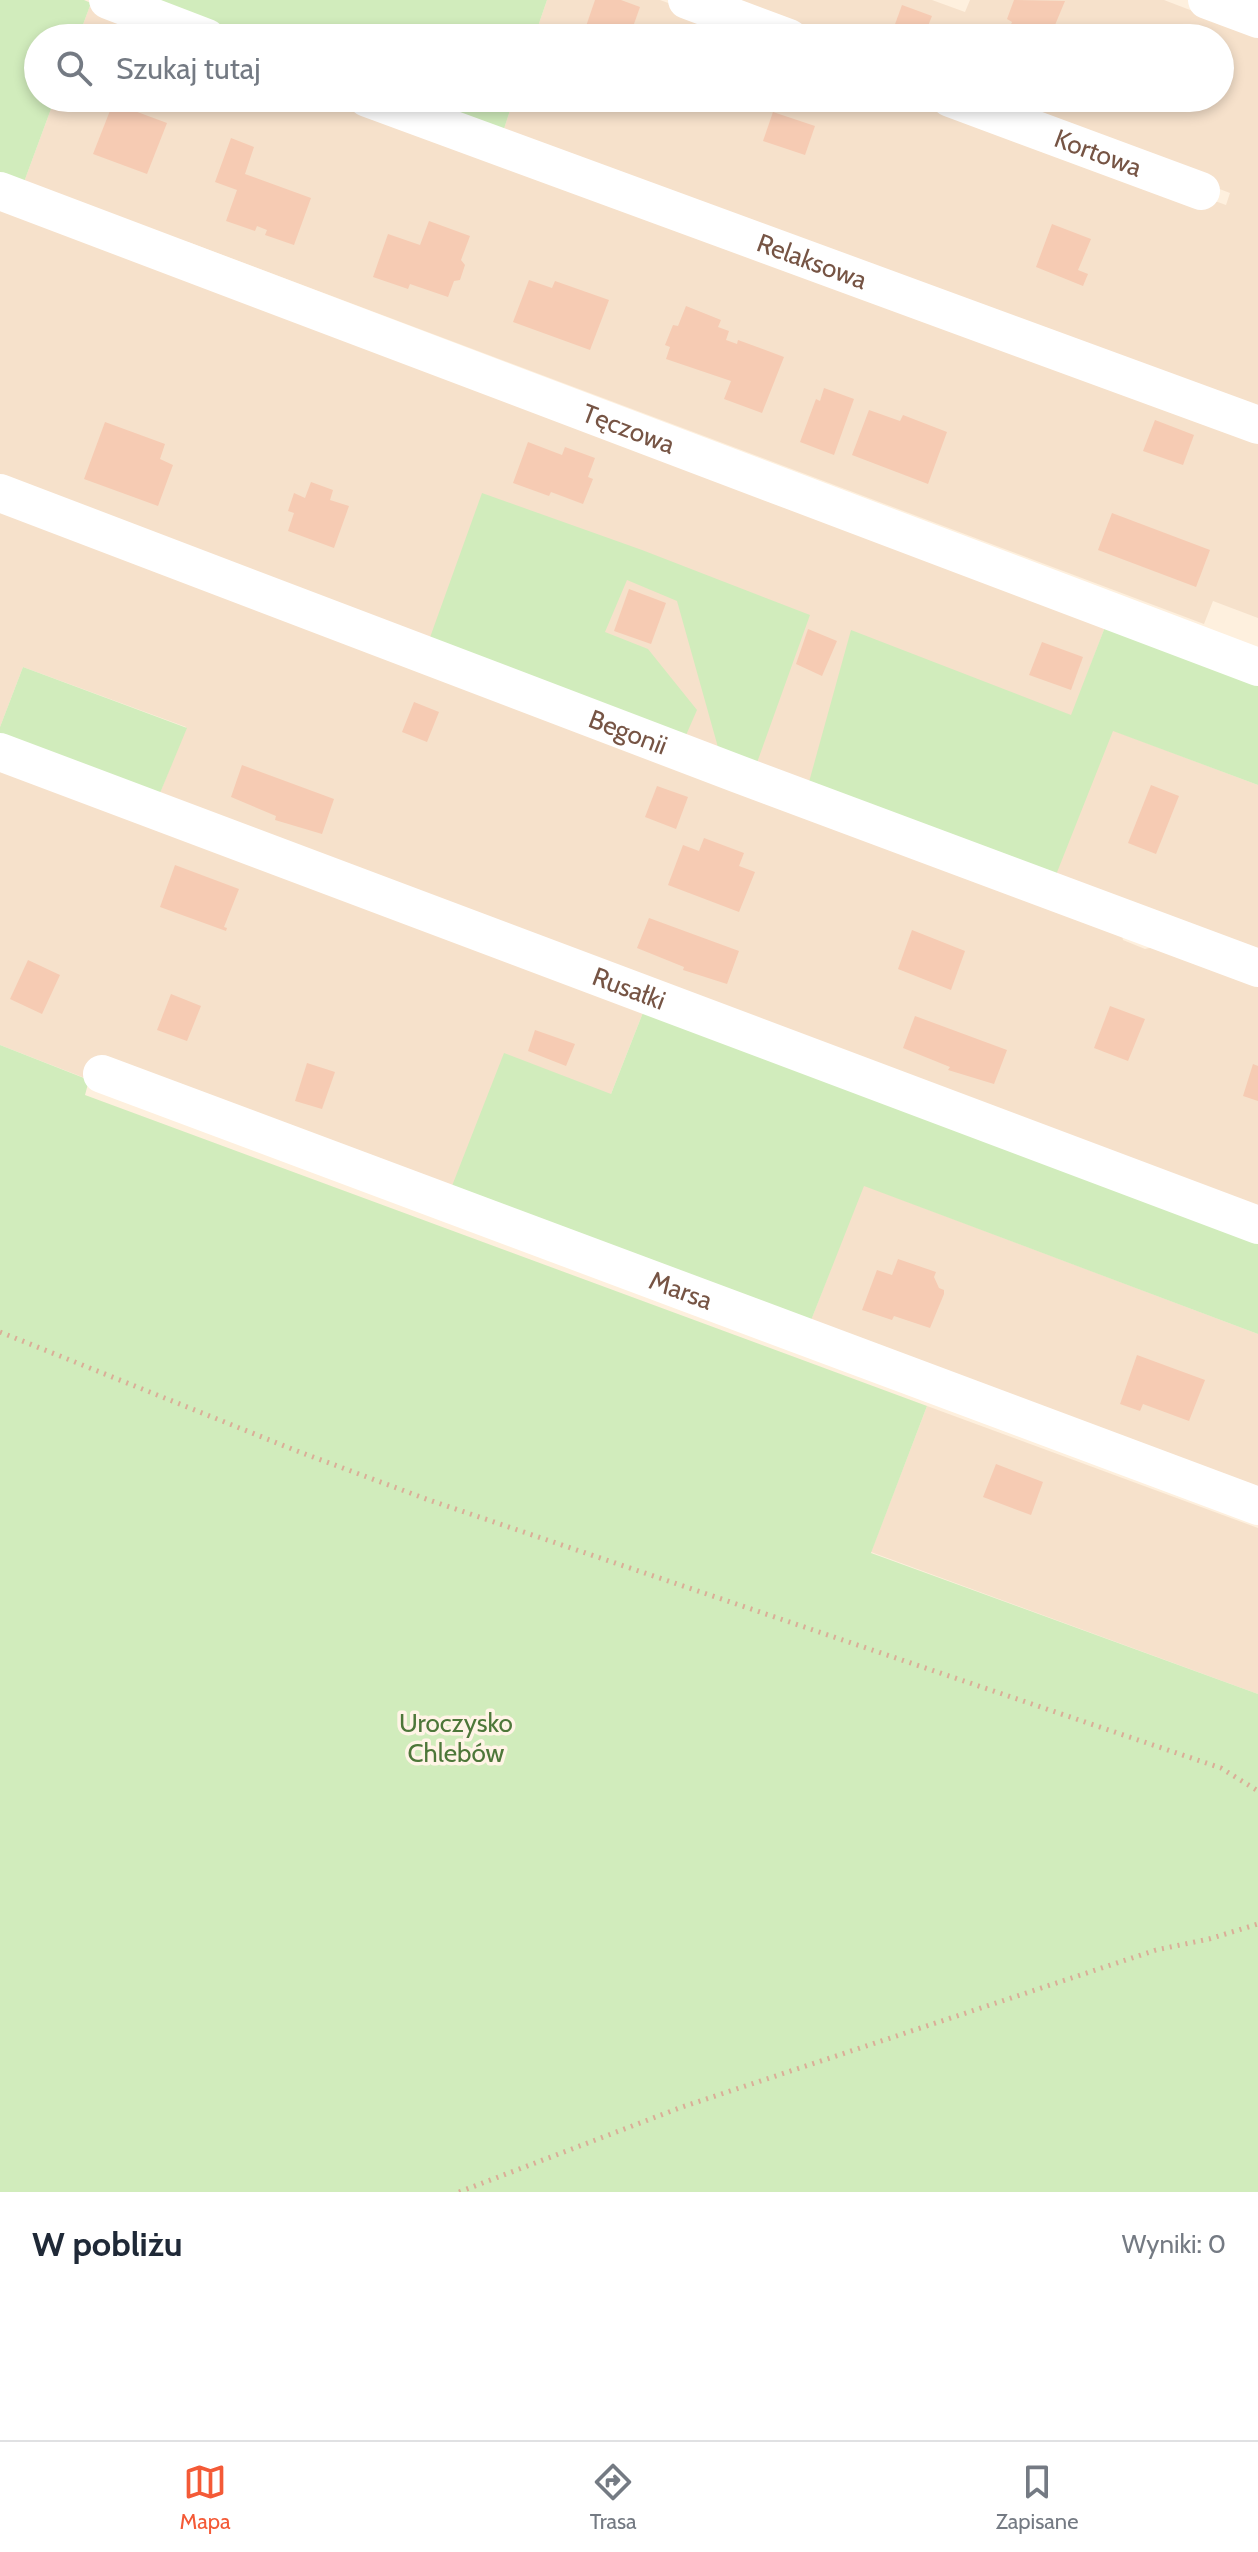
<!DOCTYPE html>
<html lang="pl">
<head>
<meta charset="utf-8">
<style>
  :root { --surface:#fff; --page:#f6f6f7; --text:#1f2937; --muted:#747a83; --line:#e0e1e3; --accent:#f45a37 }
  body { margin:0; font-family:Cabin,sans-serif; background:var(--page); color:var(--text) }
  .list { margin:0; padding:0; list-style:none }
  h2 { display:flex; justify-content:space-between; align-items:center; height:104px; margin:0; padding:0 32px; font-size:34px }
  h2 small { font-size:26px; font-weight:400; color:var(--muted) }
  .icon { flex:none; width:44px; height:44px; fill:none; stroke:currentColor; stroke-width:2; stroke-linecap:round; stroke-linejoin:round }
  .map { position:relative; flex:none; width:1258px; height:2192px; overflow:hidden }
  .search { position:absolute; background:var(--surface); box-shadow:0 4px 12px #0003; left:24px; right:24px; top:24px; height:88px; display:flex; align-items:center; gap:20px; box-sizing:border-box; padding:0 28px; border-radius:44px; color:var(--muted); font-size:30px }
  .sheet { height:248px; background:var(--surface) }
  nav { display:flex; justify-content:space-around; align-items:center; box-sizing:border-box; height:112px; border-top:2px solid var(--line); background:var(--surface); font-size:22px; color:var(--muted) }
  nav a { display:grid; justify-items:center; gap:4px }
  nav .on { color:var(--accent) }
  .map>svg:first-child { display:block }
  .residential { fill:#f6e1cb }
  .green { fill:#d1ecbc }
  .building { fill:#f6cbb3 }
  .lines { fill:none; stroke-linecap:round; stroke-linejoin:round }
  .path { stroke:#daae97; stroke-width:5; stroke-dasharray:2 6; stroke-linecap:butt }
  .minor { stroke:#fff; stroke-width:38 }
  .labels { text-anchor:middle; stroke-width:7; stroke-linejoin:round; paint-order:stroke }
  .street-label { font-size:26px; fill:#765444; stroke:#fff4e6 }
  .park-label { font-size:26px; fill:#4d7739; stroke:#fff4e6 }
</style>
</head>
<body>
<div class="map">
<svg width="1258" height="2192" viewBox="0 0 1258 2192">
  <rect width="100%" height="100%" fill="#fef0de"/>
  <g class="residential">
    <polygon points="547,0 660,0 764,38 534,38"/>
    <polygon points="717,0 932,0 965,12 970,0 1164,0 1258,36 1258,410 503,132 514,98 929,98 1226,205 1230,193 980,98 1220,98 1220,38 820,38"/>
    <polygon points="91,3 186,38 78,38"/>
    <polygon points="55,98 344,98 1258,428 1258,618 1213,601 1204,624 188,242 164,238 24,182"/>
    <polygon points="0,207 1105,627 1072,715 1258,785 1258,958 0,483"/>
    <polygon points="0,503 1121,930 1123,940 1145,949 1162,945 1258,980 1258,1220 158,798 186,727 23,667 0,727"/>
    <polygon points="0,763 646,1005 611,1094 450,1191 90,1080 0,1045"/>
    <polygon points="863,1185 1258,1334 1258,1487 810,1323"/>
    <polygon points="927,1406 1258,1528 1258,1694 871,1552"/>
  </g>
  <g class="green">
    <polygon points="0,0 84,0 91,3 78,38 38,38 38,98 55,98 24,182 0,173"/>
    <polygon points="139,0 547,0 534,38 236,38"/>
    <polygon points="405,98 514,98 503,132"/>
    <polygon points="482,493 642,550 810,615 754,771 721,758 677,601 627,580 605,632 648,649 697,710 683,742 428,643"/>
    <polygon points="1105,627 1258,683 1258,785 1113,731 1054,880 809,782 851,630 1071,715"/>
    <polygon points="23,667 187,728 158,798 0,739 0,727"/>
    <polygon points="646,1005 1258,1237 1258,1334 864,1186 810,1323 450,1191 504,1053 611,1094"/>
    <polygon points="0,1045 89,1080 85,1095 927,1406 871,1553 1258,1694 1258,2192 0,2192"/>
  </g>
  <g class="building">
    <polygon points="595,0 621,0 640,7 629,38 582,38"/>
    <polygon points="1014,0 1065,1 1050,37 1045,34 1043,38 991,38 996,27 1008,32 1012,22 1007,19"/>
    <polygon points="902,5 932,16 923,38 890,38"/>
    <polygon points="113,103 167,123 147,174 93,154"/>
    <polygon points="773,112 815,126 805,155 763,141"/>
    <polygon points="231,138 254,147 245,174 311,198 294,245 265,235 267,230 257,226 255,231 226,221 237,190 215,182"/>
    <polygon points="429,221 470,236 461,260 465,265 460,280 454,281 448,297 410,284 408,289 373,277 388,234 420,245"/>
    <polygon points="1052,224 1091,239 1078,270 1088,274 1083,286 1036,267"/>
    <polygon points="529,280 552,288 555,281 609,300 590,350 513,322"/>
    <polygon points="686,306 721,320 718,327 729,331 726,340 737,344 738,340 784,357 762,413 724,399 731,381 666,359 670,347 665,345 673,325 678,326"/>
    <polygon points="824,388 854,399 834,455 800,442 816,399 820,401"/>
    <polygon points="869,410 900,421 903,415 947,432 928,484 852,455"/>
    <polygon points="1155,420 1194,435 1183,465 1143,451"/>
    <polygon points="105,422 165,444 160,459 173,465 158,506 84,479"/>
    <polygon points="528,442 562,455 565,447 595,458 588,477 593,479 583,504 551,492 549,496 513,483"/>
    <polygon points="311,482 333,490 330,500 349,506 334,548 288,531 294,513 288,511 294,493 305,498"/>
    <polygon points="1112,513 1210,550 1196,587 1098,550"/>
    <polygon points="629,589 666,603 651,644 614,631"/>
    <polygon points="808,629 837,641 822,676 796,664"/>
    <polygon points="1042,642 1083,657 1071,690 1029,675"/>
    <polygon points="414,702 439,712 427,742 402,732"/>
    <polygon points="242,765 334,799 322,834 275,820 276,816 231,797"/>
    <polygon points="1151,785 1179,796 1156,854 1128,843"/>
    <polygon points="657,786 688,797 676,829 645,817"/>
    <polygon points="704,838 744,853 739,866 755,872 739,912 668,885 683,845 699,851"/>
    <polygon points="175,865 239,889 224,927 227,928 226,931 160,907"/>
    <polygon points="649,918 739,951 727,984 683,970 684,967 637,948"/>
    <polygon points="912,930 965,951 951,990 898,969"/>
    <polygon points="28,960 60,975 42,1014 10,999"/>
    <polygon points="171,994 201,1006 187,1041 157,1030"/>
    <polygon points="1110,1006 1145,1019 1128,1061 1094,1048"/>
    <polygon points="915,1016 1007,1050 994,1084 948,1070 950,1067 903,1048"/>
    <polygon points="535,1030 575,1044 566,1066 528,1051"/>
    <polygon points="307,1063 335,1072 322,1109 295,1101"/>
    <polygon points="1253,1064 1258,1066 1258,1101 1243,1096"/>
    <polygon points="898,1259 936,1272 934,1277 939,1288 944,1290 944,1294 930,1328 894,1316 892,1320 862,1310 877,1270 892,1275"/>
    <polygon points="1137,1355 1205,1380 1189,1421 1143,1404 1140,1411 1120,1404"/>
    <polygon points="996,1464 1043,1482 1031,1515 983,1497"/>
  </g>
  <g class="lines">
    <g class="path">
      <polyline points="0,1332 297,1451 429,1500 1221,1768 1258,1791"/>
      <polyline points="459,2192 682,2107 1156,1950 1209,1939 1258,1924"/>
    </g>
    <g class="minor">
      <polyline points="108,0 207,38"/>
      <polyline points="687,0 789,38"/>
      <polyline points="1207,0 1258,19"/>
      <path id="s1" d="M367,98l891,327"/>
      <path id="s2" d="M950,98l251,93"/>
      <path id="s3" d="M0,191l1258,476"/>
      <path id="s4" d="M0,493l738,281 520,194"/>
      <path id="s5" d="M0,752l1258,473"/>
      <path id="s6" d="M102,1074l1156,432"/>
    </g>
  </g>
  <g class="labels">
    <g class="street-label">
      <text dy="9" stroke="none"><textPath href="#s2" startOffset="158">Kortowa</textPath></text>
      <text dy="9" stroke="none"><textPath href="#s1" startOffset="474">Relaksowa</textPath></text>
      <text dy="9" stroke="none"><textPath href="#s3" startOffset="672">Tęczowa</textPath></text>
      <text dy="9" stroke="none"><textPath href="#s4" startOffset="672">Begonii</textPath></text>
      <text dy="9" stroke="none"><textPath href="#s5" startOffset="672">Rusałki</textPath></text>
      <text dy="9" stroke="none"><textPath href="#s6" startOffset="618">Marsa</textPath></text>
    </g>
    <g class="park-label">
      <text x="456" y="1732">Uroczysko<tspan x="456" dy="30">Chlebów</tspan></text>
    </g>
  </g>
</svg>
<div class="search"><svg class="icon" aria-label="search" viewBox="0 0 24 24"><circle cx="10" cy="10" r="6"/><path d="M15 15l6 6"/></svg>Szukaj tutaj</div>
</div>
<section class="sheet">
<h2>W pobliżu<small>Wyniki: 0</small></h2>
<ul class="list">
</ul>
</section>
<nav>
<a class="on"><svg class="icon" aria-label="map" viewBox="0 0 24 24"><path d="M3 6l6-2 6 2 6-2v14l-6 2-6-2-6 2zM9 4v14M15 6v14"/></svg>Mapa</a>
<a><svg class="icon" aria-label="directions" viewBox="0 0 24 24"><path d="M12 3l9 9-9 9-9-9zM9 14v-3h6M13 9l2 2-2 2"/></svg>Trasa</a>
<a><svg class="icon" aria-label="saved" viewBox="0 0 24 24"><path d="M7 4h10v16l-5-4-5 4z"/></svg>Zapisane</a>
</nav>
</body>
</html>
